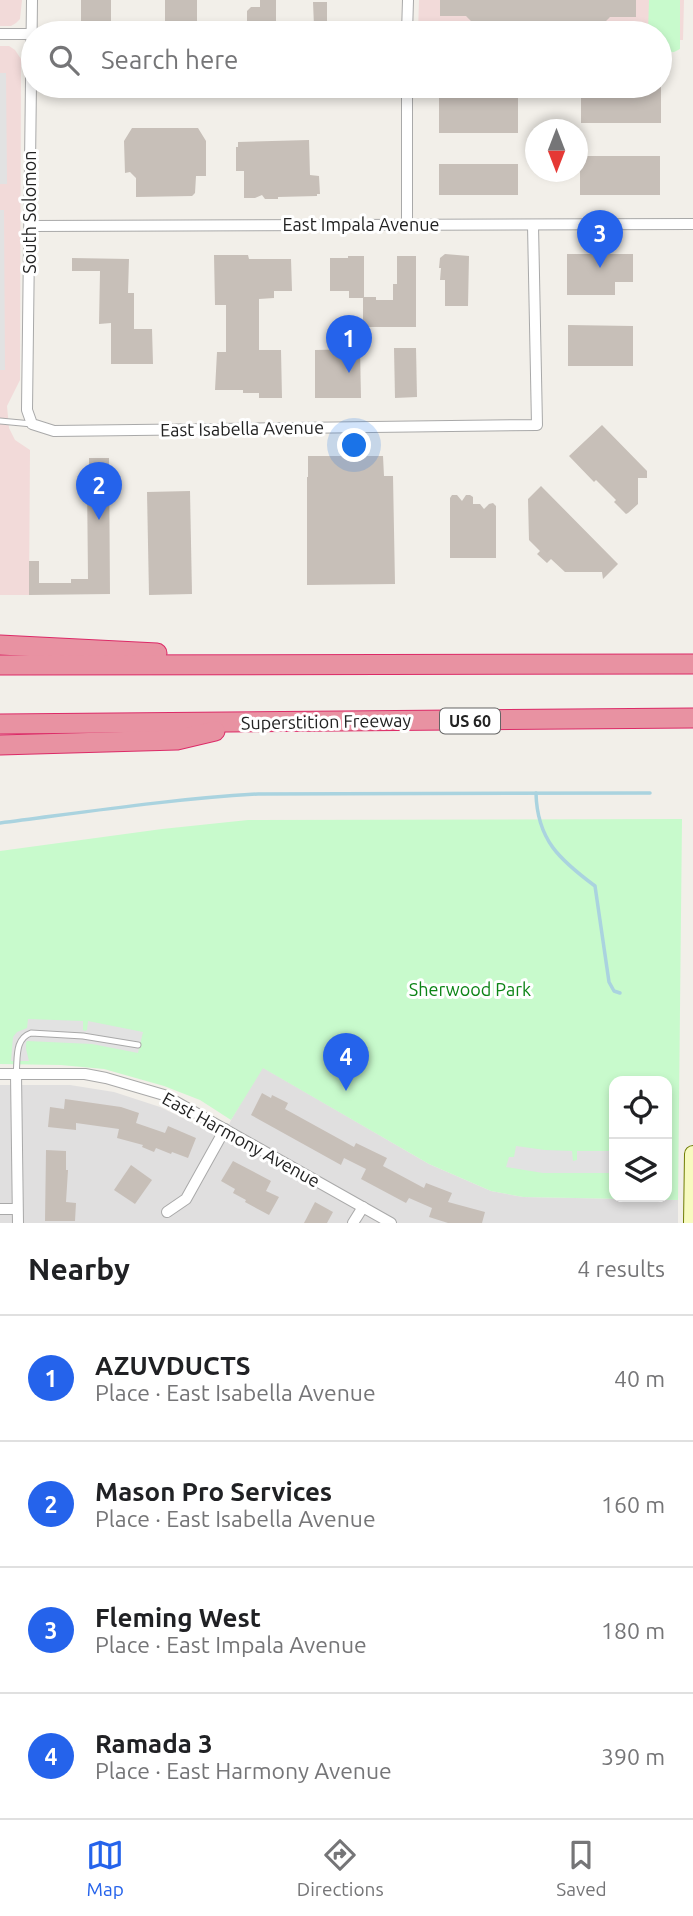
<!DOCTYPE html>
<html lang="en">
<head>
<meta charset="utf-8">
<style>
  :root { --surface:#fff; --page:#f2f2f2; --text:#202124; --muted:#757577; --line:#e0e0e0; --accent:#2563eb }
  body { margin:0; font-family:Ubuntu,sans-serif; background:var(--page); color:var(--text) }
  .controls { position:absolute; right:21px; bottom:21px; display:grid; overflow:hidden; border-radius:14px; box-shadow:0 4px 10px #0003 }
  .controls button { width:63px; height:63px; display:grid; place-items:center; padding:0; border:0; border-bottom:2px solid var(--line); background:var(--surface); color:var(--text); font:35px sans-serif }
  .compass { position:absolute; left:525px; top:119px; width:63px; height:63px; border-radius:50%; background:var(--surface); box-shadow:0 4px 10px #0003; rotate:180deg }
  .you { position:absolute; left:355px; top:446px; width:24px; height:24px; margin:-18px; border:5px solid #fff; border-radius:50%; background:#1a73e8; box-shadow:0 0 0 10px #1a73e833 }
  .badge { display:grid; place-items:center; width:46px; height:46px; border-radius:50%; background:var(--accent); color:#fff; font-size:23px; font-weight:700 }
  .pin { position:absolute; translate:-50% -58px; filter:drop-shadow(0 2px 4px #0008) }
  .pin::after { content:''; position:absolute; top:37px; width:24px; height:21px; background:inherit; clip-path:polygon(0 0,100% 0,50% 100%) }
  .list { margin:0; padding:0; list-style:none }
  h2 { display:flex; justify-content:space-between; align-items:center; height:91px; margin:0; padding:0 28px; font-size:30px }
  h2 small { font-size:23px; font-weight:400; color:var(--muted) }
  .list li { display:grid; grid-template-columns:46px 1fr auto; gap:21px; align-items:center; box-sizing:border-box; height:126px; padding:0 28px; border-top:2px solid var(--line) }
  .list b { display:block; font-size:26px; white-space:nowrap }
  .list p { margin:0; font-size:23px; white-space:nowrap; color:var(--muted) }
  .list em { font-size:23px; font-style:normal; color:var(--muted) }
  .icon { flex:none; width:38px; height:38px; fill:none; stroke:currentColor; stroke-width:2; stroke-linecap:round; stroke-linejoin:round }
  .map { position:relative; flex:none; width:693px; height:1223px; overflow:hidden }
  .search { position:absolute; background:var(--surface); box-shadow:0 4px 10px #0003; left:21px; right:21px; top:21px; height:77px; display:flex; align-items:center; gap:18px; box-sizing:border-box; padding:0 24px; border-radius:38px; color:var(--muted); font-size:26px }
  .sheet { height:595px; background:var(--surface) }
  nav { display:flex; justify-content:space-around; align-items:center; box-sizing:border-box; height:98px; border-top:2px solid var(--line); background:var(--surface); font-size:19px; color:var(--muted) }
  nav a { display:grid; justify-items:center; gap:4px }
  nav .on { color:var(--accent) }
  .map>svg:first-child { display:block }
  .residential { fill:#e0dfdf }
  .commercial { fill:#f2dad9 }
  .park { fill:#c8facc; fill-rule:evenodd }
  .parking { fill:#e2e2e2 }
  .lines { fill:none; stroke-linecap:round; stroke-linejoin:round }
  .stream { stroke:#aad3df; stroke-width:3.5 }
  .building { fill:#c7bfb8 }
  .lane-casing { stroke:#a9a9a9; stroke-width:7 }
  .street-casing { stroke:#a9a9a9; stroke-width:12 }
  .secondary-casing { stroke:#707d05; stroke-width:18 }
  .highway-casing { stroke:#dc2a67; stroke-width:21 }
  .lane { stroke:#fff; stroke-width:5 }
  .street { stroke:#fff; stroke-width:10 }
  .secondary { stroke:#f7fabf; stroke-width:16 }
  .highway { stroke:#e892a2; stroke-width:19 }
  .labels { text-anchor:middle; stroke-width:6; stroke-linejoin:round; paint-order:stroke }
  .shield { fill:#fff; stroke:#646464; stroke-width:2 }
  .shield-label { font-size:16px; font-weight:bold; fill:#222 }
  .street-label { font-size:18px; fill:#222; stroke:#fff }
  .park-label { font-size:18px; fill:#0c8416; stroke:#fff }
</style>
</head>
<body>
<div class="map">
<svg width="693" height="1223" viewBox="0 0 693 1223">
  <rect width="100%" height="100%" fill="#f2efe9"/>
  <polygon class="residential" points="262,1067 429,1164 491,1191 523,1197 678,1200 678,1223 0,1223 0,1085 70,1085 114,1092 160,1107 224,1138 231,1120"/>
  <g class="commercial">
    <polygon points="0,0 22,0 20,19 16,23 11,26 0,26"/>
    <polygon points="419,0 684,0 683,40 660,40 660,33 418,33"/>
    <polygon points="0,46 9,46 15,50 21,59 20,380 7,406 9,428 15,440 30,450 29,595 0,595"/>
  </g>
  <g class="park">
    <polygon points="649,0 680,0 680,49 674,52 662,53 660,33 648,33"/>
    <path d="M682,819l-4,381 -155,-3 -32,-6 -62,-27 -166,-96 -32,52 -31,-20 -36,-14 -60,-17 -43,-4 -61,-1v-213l162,-22 86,-9zM614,1081h53v116h-53z"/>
  </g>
  <g class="parking">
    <polygon points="0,73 6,73 7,184 0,184"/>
    <polygon points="0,210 4,210 5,370 0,370"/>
    <polygon points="28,1019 83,1021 83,1030 85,1031 87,1030 88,1021 143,1032 138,1053 92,1044 27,1041 26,1043 26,1049 29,1061 11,1061 13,1037 17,1032 27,1028"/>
    <polygon points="516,1146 545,1150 572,1151 573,1161 577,1160 577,1151 614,1151 614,1173 543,1173 506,1167 509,1157 514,1157"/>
  </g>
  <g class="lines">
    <g class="stream">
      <path d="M536,793c1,47 24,67 59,93l14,96 5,9 6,2"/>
      <path d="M0,823c86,-11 171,-24 258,-29l392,-1"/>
    </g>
  </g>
  <g class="building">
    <rect x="81" y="0" width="30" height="33"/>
    <rect x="165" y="0" width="32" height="33"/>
    <polygon points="260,0 276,0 276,33 247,33 247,11 251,7 260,7"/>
    <polygon points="440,0 636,0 636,17 610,17 600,27 476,26 466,16 440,16"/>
    <polygon points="313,2 327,2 327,33 316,33 316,26 314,26"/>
    <rect x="581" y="86" width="80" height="37"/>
    <rect x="439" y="96" width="79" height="37"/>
    <polygon points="132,128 198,128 206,141 206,176 196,176 195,193 192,196 136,197 136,178 130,172 125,173 124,141"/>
    <polygon points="309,140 310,175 319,176 320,194 317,194 317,196 278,197 278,199 265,199 262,195 255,198 244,198 244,171 236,171 236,147 238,147 238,142"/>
    <rect x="580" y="156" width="80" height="39"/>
    <rect x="439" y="164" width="79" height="31"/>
    <polygon points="445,254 469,256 468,306 445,306 445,280 440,280 441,268 439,268 440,258"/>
    <polygon points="567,254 633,254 633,282 615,282 615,295 567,295"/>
    <polygon points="214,255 248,255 249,259 291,259 292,291 274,291 274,298 259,299 259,350 281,350 282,398 259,398 259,393 243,393 243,390 215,390 217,352 226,352 226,305 215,305"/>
    <polygon points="348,256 364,256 364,297 376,297 376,300 393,300 393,284 397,284 397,256 416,256 416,327 363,327 363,298 349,298 349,291 330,291 330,258 348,258"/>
    <polygon points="72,258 129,259 128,293 134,293 134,329 152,329 153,364 111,364 111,323 99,324 100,271 72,271"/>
    <polygon points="568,325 633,326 633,366 568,366"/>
    <polygon points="394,348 416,348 417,397 395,398"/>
    <polygon points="360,349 361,398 315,398 315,350"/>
    <polygon points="602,425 647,471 647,478 638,478 638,504 628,513 626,514 614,502 616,500 596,480 594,482 569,456"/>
    <polygon points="308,456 383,456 384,476 393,476 395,584 307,585 307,477 308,477"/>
    <polygon points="89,458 109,458 110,594 29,595 29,561 39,561 39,583 71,583 71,579 88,579 87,479 89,479"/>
    <polygon points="541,486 618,564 603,579 602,572 565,572 551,559 547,563 537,554 540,551 529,540 528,499"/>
    <polygon points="190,491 192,594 149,595 147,492"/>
    <polygon points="452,495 457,495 462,501 466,495 470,495 473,497 473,504 480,504 484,509 489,504 493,503 496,506 496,558 450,558 450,498"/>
    <polygon points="262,1093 271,1098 272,1095 288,1103 285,1109 354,1147 356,1143 387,1158 383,1166 424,1188 426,1183 452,1193 448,1202 485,1212 482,1223 448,1223 429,1217 432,1208 409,1198 406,1203 361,1179 366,1169 344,1158 341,1165 251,1115"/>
    <polygon points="65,1099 121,1107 139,1113 136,1123 165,1133 168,1126 196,1138 188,1158 172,1152 171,1154 156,1148 154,1152 142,1147 143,1145 117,1138 119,1129 76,1123 76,1130 48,1127 50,1107 64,1109"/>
    <polygon points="46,1150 66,1151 66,1170 68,1170 66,1202 76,1203 75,1221 45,1221"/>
    <polygon points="233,1161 271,1181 266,1191 279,1197 269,1215 245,1202 246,1200 233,1193 235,1189 221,1181"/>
    <polygon points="131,1165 152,1180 135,1204 114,1190"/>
    <polygon points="315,1202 333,1212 327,1223 304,1223"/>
  </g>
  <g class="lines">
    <defs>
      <g id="lane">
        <polyline points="0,421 32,424"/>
        <path d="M16,1074c2,-15 -2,-35 15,-41l52,3 55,9"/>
      </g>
      <g id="street">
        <polyline points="32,0 27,410 32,424 54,431 537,425 533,225"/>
        <polyline points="407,33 408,0"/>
        <polyline points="0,34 30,34"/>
        <polyline points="407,225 407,86"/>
        <polyline points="30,226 693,224"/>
        <polyline points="0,1074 85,1074 106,1078 164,1095 391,1223"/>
        <polyline points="16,1074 18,1223"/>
        <polyline points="0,1209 17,1209"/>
        <polyline points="167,1212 186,1199 225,1129"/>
        <polyline points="353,1223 363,1207"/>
      </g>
      <polyline id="secondary" points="692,1223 693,1154"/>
      <g id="highway">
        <polyline points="0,645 157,653"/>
        <polyline points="0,665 693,664"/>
        <polyline points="0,724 693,718"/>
        <polyline points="0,745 177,740 215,731"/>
      </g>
    </defs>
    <use href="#lane" class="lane-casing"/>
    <use href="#street" class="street-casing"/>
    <use href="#secondary" class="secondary-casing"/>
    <use href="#highway" class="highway-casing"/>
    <use href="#lane" class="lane"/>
    <use href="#street" class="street"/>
    <use href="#secondary" class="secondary"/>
    <use href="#highway" class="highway"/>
  </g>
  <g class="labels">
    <rect class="shield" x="440" y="708.5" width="60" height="25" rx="5"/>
    <g class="shield-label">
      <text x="470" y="727">US 60</text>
    </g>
    <g class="street-label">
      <text transform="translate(30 212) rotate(-90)" y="6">South Solomon</text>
      <text x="361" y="231">East Impala Avenue</text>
      <text transform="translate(242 429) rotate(-1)" y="6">East Isabella Avenue</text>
      <text transform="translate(326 722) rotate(-1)" y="6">Superstition Freeway</text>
      <text transform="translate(241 1140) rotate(29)" y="6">East Harmony Avenue</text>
    </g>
    <g class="park-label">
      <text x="470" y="996">Sherwood Park</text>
    </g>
  </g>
</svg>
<div class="controls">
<button><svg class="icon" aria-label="locate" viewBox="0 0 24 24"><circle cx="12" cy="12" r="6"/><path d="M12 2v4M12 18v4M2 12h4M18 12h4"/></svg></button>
<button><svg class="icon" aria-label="layers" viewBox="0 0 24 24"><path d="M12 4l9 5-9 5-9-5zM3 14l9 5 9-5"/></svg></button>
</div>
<svg class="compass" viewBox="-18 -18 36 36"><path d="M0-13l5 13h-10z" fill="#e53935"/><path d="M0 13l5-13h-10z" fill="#757577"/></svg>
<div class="you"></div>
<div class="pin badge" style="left:349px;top:373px">1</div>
<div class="pin badge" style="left:99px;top:520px">2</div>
<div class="pin badge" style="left:600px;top:268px">3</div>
<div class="pin badge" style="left:346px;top:1091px">4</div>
<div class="search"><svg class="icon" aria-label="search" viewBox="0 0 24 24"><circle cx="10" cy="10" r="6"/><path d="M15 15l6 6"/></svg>Search here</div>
</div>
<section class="sheet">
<h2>Nearby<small>4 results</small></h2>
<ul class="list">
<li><span class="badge">1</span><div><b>AZUVDUCTS</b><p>Place · East Isabella Avenue</p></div><em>40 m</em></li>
<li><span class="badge">2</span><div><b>Mason Pro Services</b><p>Place · East Isabella Avenue</p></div><em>160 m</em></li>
<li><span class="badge">3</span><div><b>Fleming West</b><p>Place · East Impala Avenue</p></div><em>180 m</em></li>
<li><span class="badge">4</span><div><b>Ramada 3</b><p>Place · East Harmony Avenue</p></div><em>390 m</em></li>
</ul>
</section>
<nav>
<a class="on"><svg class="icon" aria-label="map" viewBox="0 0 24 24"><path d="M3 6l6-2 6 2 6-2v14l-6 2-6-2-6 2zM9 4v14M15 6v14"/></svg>Map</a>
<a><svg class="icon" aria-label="directions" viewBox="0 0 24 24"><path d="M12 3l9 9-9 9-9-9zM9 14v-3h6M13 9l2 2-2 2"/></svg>Directions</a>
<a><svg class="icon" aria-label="saved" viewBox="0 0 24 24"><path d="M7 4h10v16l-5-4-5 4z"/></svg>Saved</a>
</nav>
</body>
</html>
